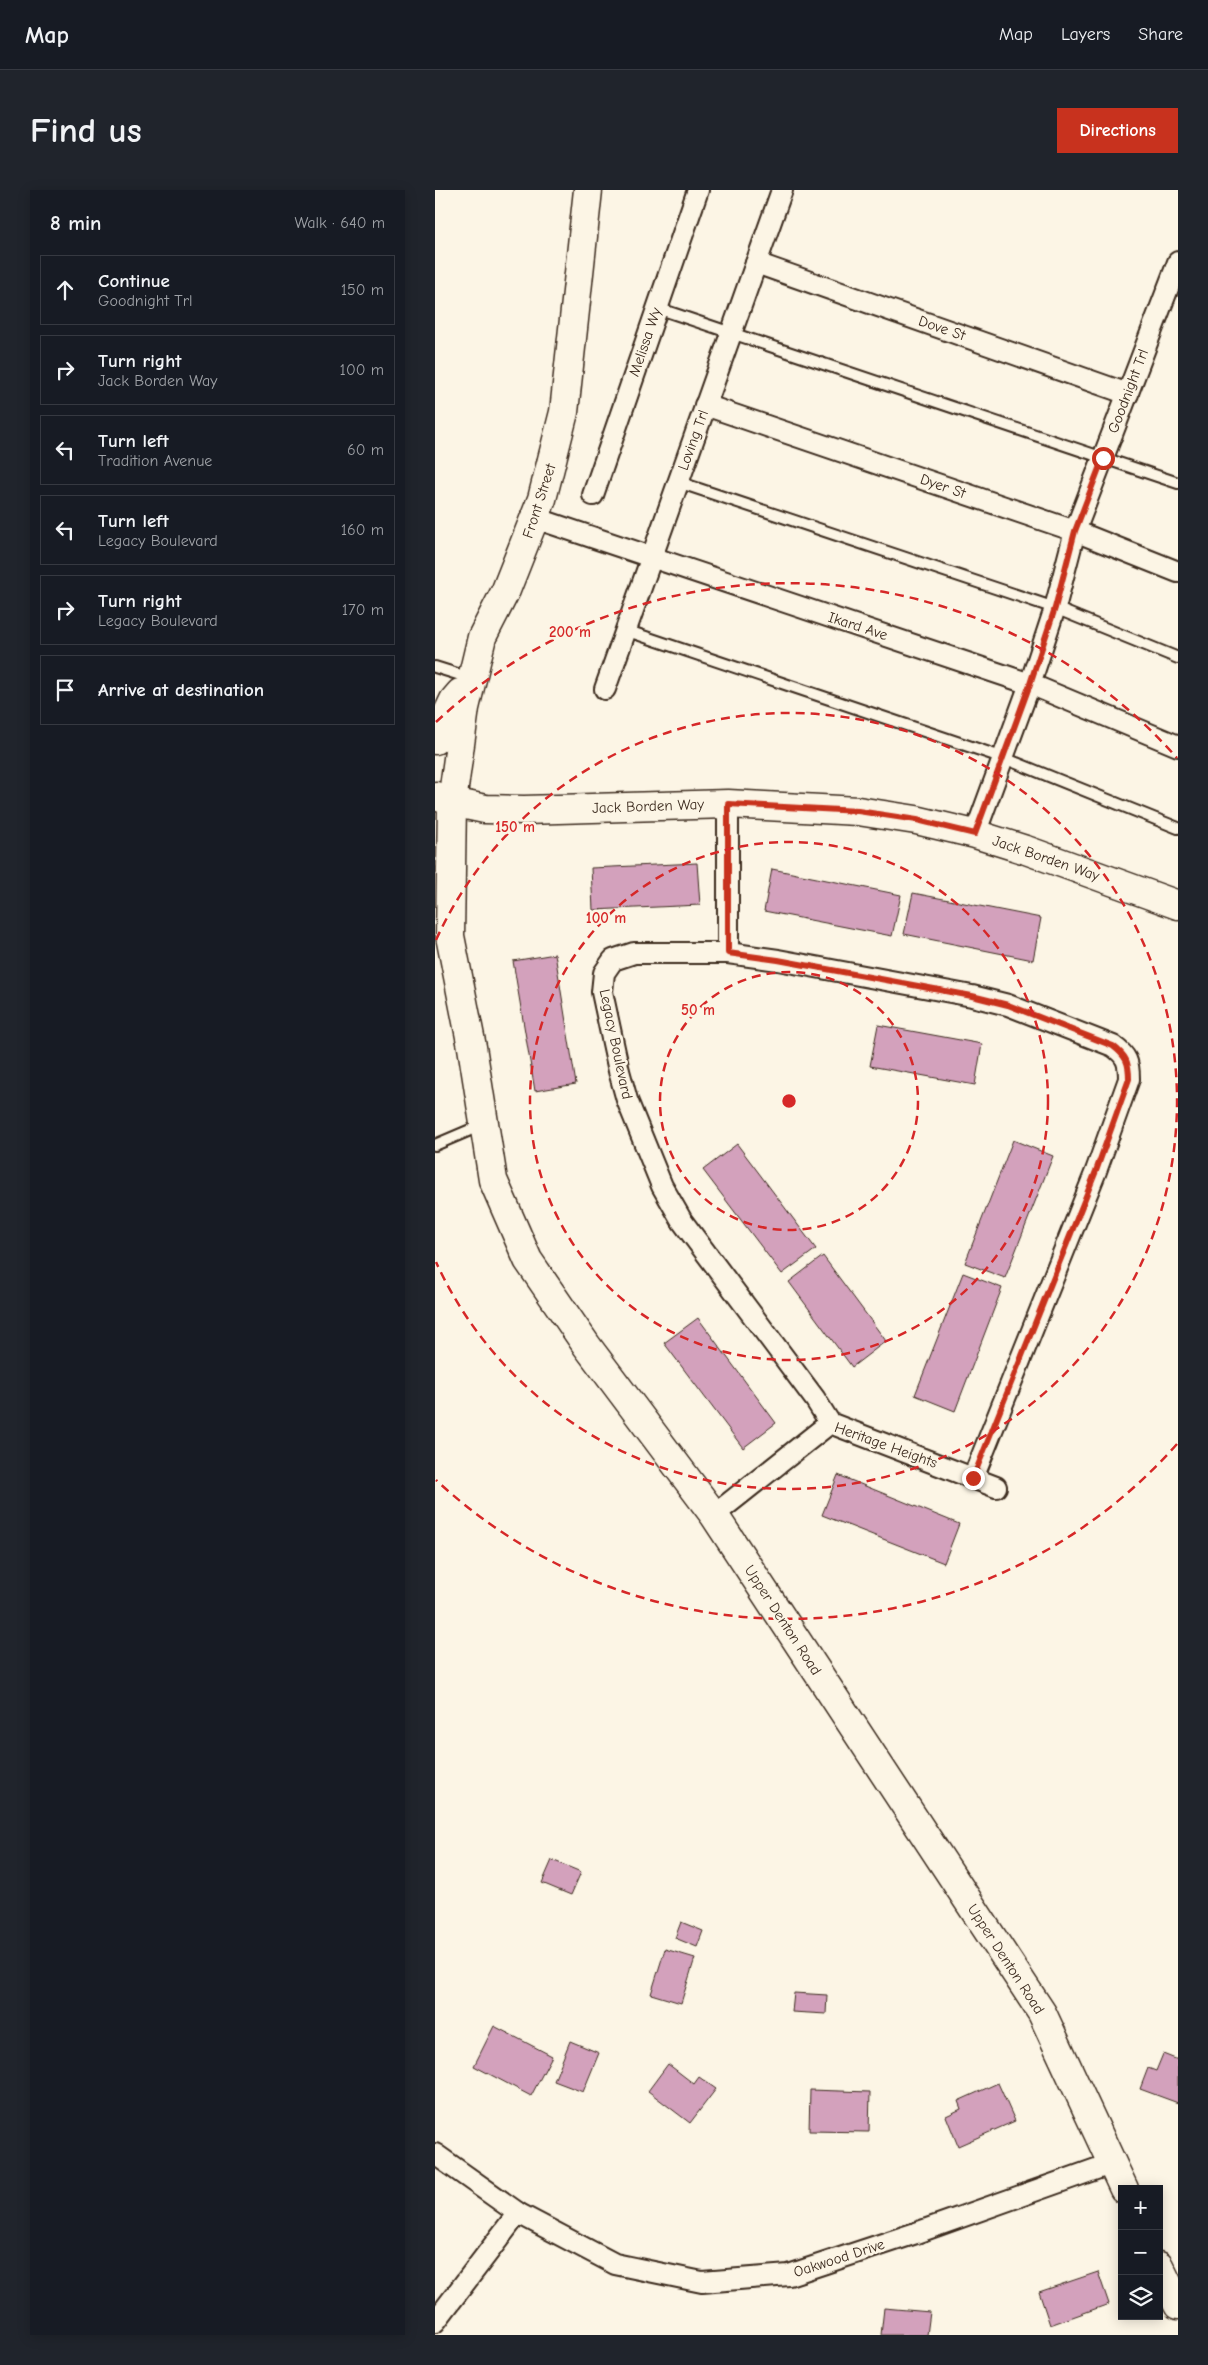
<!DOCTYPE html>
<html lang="en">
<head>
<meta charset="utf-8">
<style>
  :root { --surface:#171b24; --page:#20242c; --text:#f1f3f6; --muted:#9ea1a6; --line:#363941; --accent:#c8321e }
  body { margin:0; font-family:"Comic Neue",sans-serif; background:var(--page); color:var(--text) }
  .controls { position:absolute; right:15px; bottom:15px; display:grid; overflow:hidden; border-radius:0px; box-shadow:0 2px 12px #0003 }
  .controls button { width:45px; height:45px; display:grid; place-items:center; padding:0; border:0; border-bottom:1px solid var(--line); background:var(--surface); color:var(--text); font:25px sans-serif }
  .stop { position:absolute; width:15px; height:15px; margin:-11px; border:4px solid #c8321e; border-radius:50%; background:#fff }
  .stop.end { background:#c8321e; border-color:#fff; box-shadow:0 1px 5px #0008 }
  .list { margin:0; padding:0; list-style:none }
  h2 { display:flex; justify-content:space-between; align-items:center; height:65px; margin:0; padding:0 20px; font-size:21px }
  h2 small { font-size:16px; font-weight:400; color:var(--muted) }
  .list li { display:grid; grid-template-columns:32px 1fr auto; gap:15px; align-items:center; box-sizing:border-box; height:70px; margin:0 10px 10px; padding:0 10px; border:1px solid var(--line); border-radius:0px }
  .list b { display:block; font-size:19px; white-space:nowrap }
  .list p { margin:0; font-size:16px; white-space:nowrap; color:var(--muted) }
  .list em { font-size:16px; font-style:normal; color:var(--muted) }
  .icon { flex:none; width:28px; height:28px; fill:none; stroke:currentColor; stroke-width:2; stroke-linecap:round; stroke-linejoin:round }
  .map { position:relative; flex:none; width:743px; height:2145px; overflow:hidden; border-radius:0px }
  header { display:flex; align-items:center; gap:30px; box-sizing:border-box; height:70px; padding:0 25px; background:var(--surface); border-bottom:1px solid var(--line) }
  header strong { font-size:24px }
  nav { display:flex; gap:28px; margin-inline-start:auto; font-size:18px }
  .intro { display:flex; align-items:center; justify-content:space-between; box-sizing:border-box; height:120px; padding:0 30px }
  h1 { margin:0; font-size:35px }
  .button { padding:12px 22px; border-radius:0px; background:var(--accent); color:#fff; font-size:18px; font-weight:700 }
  main { display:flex; gap:30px; padding:0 30px }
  aside { flex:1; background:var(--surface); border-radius:0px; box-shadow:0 2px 12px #0003 }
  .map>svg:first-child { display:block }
  .building { fill:#d3a1bc; stroke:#3b2a1e }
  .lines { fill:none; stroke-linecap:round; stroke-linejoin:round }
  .lane-casing { stroke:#3b2a1e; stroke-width:14 }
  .street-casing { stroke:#3b2a1e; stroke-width:24 }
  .secondary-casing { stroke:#3b2a1e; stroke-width:31 }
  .lane { stroke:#fcf5e5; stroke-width:10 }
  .street { stroke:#fcf5e5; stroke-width:20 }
  .secondary { stroke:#fcf5e5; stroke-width:28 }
  .route { stroke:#c8321e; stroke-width:6 }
  .ring { fill:none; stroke:#d62828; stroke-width:2.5; stroke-dasharray:9 6 }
  .labels { text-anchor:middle; stroke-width:5; stroke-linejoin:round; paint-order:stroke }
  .street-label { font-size:15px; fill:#3b2a1e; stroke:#fcf5e5 }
  .centre { fill:#d62828; stroke:#fcf5e5; stroke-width:2.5 }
  .ring-label { font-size:15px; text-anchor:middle; font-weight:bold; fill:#d62828; stroke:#fcf5e5; stroke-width:5; stroke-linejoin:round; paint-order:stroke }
</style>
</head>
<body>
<header>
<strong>Map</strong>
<nav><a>Map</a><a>Layers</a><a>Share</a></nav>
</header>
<div class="intro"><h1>Find us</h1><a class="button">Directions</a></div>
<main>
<aside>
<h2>8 min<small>Walk · 640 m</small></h2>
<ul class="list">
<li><svg class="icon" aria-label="ahead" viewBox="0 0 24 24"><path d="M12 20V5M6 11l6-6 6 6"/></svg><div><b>Continue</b><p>Goodnight Trl</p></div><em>150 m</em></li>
<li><svg class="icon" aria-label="right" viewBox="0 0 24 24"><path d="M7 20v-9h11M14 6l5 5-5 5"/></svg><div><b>Turn right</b><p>Jack Borden Way</p></div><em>100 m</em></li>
<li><svg class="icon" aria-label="left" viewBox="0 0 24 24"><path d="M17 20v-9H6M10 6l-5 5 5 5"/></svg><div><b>Turn left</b><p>Tradition Avenue</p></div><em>60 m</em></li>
<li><svg class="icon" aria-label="left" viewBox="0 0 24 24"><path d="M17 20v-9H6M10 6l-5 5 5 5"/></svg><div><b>Turn left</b><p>Legacy Boulevard</p></div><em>160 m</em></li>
<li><svg class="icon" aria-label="right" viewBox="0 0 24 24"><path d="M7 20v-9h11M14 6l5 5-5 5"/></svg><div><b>Turn right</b><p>Legacy Boulevard</p></div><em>170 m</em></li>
<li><svg class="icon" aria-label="arrive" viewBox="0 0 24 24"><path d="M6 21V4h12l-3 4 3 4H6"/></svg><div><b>Arrive at destination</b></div></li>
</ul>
</aside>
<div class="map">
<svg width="743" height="2145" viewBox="0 0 743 2145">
  <rect width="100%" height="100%" fill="#fcf5e5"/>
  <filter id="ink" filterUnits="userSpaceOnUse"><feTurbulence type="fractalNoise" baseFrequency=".02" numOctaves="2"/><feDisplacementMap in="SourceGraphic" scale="10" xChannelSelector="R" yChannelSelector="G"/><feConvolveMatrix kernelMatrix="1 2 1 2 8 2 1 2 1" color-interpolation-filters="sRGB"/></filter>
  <g filter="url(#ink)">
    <g class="building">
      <polygon points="262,673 265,715 158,720 156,678"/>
      <polygon points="337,679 466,705 457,746 329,721"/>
      <polygon points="478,703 606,728 598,770 469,744"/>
      <polygon points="120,764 141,894 100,901 78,771"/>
      <polygon points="443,835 547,854 540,895 435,876"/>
      <polygon points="578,950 618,966 570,1088 530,1073"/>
      <polygon points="302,954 381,1059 347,1084 268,980"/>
      <polygon points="388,1066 451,1151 417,1177 354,1092"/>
      <polygon points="528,1083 567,1098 520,1221 480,1205"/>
      <polygon points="263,1128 341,1233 308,1258 229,1153"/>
      <polygon points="403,1285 524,1334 509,1373 387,1325"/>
      <polygon points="117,1670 146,1682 136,1705 107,1693"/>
      <polygon points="246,1732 268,1741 262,1757 240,1748"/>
      <polygon points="230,1759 260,1768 246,1813 216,1804"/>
      <polygon points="359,1803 392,1805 391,1824 357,1822"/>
      <polygon points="59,1836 117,1866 96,1906 39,1876"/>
      <polygon points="135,1851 164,1863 148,1902 119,1891"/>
      <polygon points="728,1864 743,1870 743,1913 705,1899 713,1878 721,1881"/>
      <polygon points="233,1874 259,1894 264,1887 281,1899 255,1933 213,1901"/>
      <polygon points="563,1893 580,1931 523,1956 511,1926 526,1919 523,1911"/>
      <polygon points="375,1900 435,1902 434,1942 374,1941"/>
      <polygon points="663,2082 674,2114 615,2135 604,2102"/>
      <polygon points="449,2118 495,2122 492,2145 446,2145"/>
    </g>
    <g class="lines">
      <defs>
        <g id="lane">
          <polyline points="222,118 743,293"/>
          <polyline points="243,292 620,418 743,468"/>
          <polyline points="190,440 569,568 743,638"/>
          <polyline points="0,477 35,488"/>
          <polyline points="0,955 47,935"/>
        </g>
        <g id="street">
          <polyline points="321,73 693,204"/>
          <polyline points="270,215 640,341 743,382"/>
          <polyline points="158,305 263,0"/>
          <polyline points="100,328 595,494 743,556"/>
          <polyline points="170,499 347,0"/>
          <polyline points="293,614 293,763"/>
          <polyline points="540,644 595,494 620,418 640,341 743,72"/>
          <path d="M395,1233l-15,-24 -133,-178 -20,-35 -35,-86 -8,-29 -17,-79 2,-19 9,-13 21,-7h94l50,7 194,36 36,9 105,41c14,10 16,16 16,33l-33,92 -123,307"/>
          <polyline points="279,1325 395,1233 561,1297"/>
          <polyline points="0,1964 83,2023 180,2074 267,2092 354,2085 481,2043 678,1973"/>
          <polyline points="0,2132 83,2023"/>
        </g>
        <g id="secondary">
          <polyline points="153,0 129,222 107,309 71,400 47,447 30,518 17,612 15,746 37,857 58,990 93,1070 152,1156 279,1325 607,1823 689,1999"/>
          <polyline points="0,550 19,510 25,503"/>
          <polyline points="1,606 17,612 50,619 89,620 293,614 423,621 481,630 540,644 591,660 743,715"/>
          <polyline points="724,2076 743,2115"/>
        </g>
      </defs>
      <use href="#lane" class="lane-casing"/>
      <use href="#street" class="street-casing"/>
      <use href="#secondary" class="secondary-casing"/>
      <use href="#lane" class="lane"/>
      <use href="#street" class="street"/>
      <use href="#secondary" class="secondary"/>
    </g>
  </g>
  <g class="lines" filter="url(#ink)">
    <path class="route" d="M538,1288l123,-307 33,-92c0,-17 -3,-23 -16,-33l-105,-41 -36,-9 -194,-36 -50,-7v-149l130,7 59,9 58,14 55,-150 25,-76 20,-77 28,-73"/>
  </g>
  <g class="ring">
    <circle cx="354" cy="911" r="129"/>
    <circle cx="354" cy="911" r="259"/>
    <path d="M1 750A388 388 0 1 1 1 1072"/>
    <path d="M742 1254A518 518 0 0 1 1 1290M1 532A518 518 0 0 1 742 568"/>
  </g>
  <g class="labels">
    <g class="street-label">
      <text transform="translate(507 138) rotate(19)" y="5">Dove St</text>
      <text transform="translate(210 152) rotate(-71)" y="5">Melissa Wy</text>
      <text transform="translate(693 201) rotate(-69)" y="5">Goodnight Trl</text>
      <text transform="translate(258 250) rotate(-70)" y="5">Loving Trl</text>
      <text transform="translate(508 296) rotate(19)" y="5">Dyer St</text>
      <text transform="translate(104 311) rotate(-72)" y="5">Front Street</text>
      <text transform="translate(423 436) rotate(18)" y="5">Ikard Ave</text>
      <text transform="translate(213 616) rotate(-2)" y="5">Jack Borden Way</text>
      <text transform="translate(611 668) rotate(19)" y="5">Jack Borden Way</text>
      <text transform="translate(181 854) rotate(78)" y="5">Legacy Boulevard</text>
      <text transform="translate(451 1255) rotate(20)" y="5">Heritage Heights</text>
      <text transform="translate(348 1430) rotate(57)" y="5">Upper Denton Road</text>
      <text transform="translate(571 1769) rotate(57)" y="5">Upper Denton Road</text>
      <text transform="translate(404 2068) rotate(-18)" y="5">Oakwood Drive</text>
    </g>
  </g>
  <circle cx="354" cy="911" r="8" class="centre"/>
  <g class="ring-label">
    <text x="135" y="447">200 m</text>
    <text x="80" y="642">150 m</text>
    <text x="171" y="733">100 m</text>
    <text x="263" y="825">50 m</text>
  </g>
</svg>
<div class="controls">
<button>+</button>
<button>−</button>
<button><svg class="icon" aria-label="layers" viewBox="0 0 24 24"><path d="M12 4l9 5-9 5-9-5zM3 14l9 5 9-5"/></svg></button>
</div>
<div class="stop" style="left:668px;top:268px"></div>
<div class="stop end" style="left:538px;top:1288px"></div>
</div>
</main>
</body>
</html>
